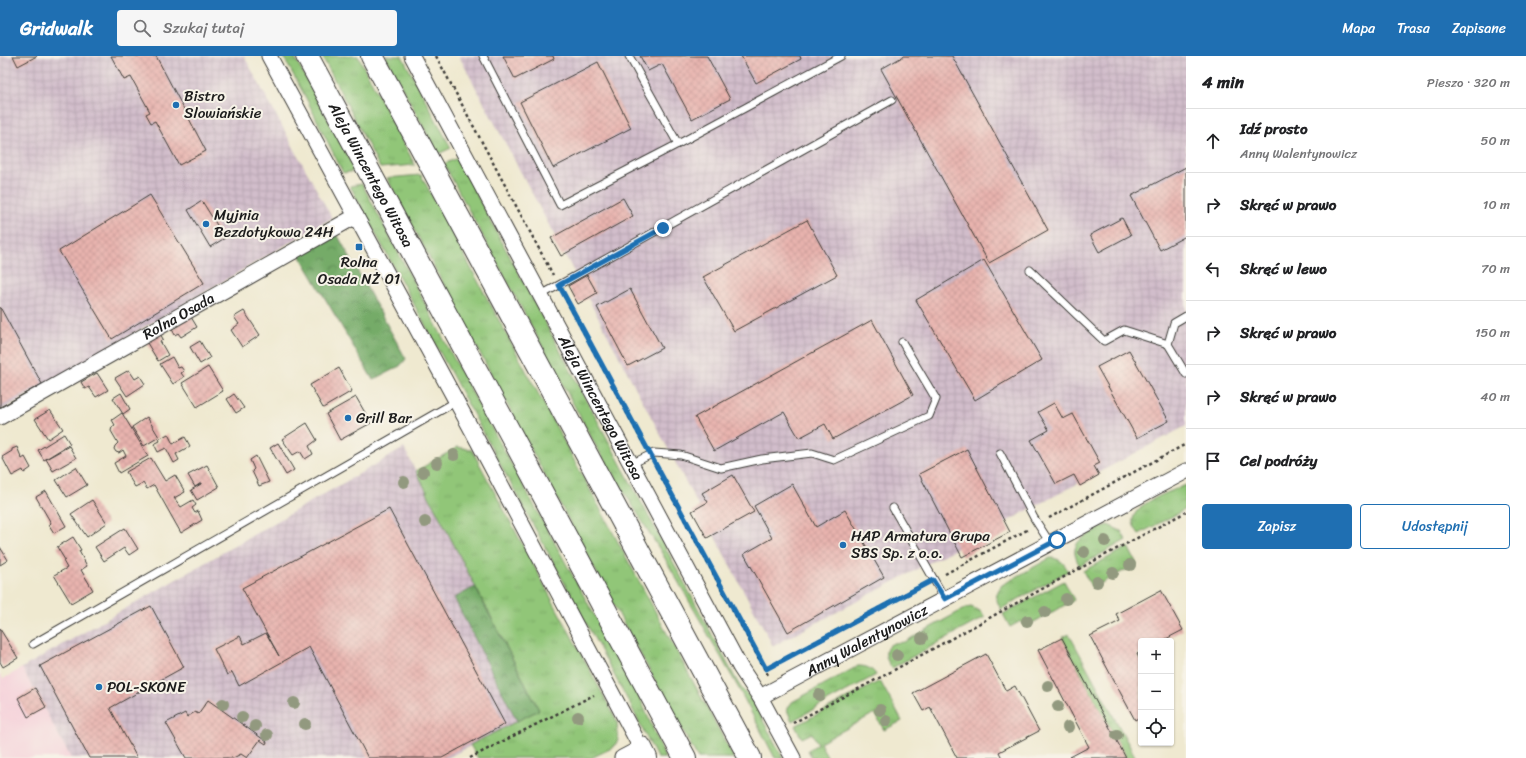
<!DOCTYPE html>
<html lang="pl">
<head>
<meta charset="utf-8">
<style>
  :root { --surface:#fff; --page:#f6f6f6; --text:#202124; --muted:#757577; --line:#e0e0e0; --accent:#1f6fb2 }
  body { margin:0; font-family:Sriracha,sans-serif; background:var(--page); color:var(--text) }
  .controls { position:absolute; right:12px; bottom:12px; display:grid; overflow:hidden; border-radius:4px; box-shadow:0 1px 3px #0004 }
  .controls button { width:36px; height:36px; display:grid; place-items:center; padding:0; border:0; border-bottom:1px solid var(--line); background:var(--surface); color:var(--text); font:20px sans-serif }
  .stop { position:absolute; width:12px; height:12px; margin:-9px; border:3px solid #1f6fb2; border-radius:50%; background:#fff }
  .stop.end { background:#1f6fb2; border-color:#fff; box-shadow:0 1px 4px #0008 }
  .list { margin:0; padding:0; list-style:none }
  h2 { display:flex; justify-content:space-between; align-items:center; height:52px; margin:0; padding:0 16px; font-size:17px }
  h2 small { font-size:13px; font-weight:400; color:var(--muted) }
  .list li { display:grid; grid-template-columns:26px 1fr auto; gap:12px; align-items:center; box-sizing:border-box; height:64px; padding:0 16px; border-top:1px solid var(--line) }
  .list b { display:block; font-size:15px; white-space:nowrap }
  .list p { margin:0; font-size:13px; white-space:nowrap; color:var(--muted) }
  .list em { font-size:13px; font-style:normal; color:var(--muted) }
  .actions { display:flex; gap:8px; padding:12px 16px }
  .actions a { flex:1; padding:9px 0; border:1px solid var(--accent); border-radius:4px; text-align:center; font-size:14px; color:var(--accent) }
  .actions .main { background:var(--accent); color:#fff }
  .icon { flex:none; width:22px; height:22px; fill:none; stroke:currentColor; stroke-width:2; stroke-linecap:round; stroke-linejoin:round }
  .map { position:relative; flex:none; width:1186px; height:702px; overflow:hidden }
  header { display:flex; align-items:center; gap:24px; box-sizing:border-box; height:56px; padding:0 20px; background:var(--accent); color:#fff }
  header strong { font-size:19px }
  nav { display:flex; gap:22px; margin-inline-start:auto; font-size:14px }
  .search { width:280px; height:36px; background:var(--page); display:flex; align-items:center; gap:10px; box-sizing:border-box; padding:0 14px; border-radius:4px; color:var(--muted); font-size:15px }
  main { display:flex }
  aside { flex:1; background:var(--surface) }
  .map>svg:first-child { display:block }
  .built { fill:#f5cfd9 }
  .industrial { fill:url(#industrial-grid) }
  .grass { fill:url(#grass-tufts); stroke:#56714a }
  .forest { fill:url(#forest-crowns); stroke:#486442 }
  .building { fill:url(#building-cross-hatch) }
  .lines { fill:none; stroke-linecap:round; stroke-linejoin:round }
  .service-casing { stroke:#3c3b37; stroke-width:9 }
  .minor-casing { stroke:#3c3b37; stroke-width:17 }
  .primary-casing { stroke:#3c3b37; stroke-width:24 }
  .path { stroke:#3c3b37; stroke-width:2.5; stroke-dasharray:3 3; stroke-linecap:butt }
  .service { stroke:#fff; stroke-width:7 }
  .minor { stroke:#fff; stroke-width:15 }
  .primary { stroke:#fff; stroke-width:22 }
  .tree { fill:#92997f }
  .route { stroke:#1f6fb2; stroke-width:5 }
  .poi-dot { fill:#1f6fb2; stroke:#f7f3e8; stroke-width:1.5 }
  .labels { text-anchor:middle; stroke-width:4; stroke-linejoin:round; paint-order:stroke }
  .poi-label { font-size:15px; fill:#1c1c1c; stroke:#f7f3e8; text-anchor:start }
  .street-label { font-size:15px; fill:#1c1c1c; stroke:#f7f3e8 }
</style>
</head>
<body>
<header>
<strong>Gridwalk</strong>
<div class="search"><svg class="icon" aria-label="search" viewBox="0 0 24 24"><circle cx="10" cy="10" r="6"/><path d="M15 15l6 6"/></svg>Szukaj tutaj</div>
<nav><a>Mapa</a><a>Trasa</a><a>Zapisane</a></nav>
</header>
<main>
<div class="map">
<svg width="1186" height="702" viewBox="0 0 1186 702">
  <defs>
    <pattern id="industrial-grid" width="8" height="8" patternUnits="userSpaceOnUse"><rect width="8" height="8" fill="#d1bdcb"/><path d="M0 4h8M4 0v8" fill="none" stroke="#b3a2ae"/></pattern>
    <pattern id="grass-tufts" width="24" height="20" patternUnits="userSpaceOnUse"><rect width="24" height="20" fill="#91c678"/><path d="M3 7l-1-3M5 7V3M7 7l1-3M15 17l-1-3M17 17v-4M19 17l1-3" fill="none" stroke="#7caa67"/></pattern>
    <pattern id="forest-crowns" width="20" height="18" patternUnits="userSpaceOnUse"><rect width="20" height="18" fill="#74ab68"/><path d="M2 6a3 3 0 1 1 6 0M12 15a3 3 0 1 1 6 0" fill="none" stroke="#5e8a55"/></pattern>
    <pattern id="building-cross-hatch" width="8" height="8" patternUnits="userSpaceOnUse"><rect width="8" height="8" fill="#e8b3ae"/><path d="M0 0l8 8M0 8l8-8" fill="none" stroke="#c69995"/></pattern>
  </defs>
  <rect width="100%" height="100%" fill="#f7f3e8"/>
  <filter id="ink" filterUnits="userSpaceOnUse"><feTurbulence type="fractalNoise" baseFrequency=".025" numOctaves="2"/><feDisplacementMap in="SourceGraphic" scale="8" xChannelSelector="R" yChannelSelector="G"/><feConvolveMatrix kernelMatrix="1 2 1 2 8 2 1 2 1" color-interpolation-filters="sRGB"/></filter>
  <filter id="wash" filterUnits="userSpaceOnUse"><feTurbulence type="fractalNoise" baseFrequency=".012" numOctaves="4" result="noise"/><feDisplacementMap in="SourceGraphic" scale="16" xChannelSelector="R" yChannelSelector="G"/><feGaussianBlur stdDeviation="0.9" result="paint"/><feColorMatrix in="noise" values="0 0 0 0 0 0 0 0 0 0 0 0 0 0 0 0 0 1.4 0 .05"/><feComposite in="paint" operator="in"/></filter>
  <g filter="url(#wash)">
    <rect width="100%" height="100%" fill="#efe9d0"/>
    <polygon class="built" points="22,612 71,702 0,702 0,618 3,623"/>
    <g class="industrial">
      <polygon points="0,0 244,0 332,162 0,355"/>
      <polygon points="459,0 1186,0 1186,370 773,590"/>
      <polygon points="404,392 539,654 447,702 71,702 22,612"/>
    </g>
    <g class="grass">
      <polygon points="283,0 294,0 356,115 343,117 306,42"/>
      <polygon points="322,0 358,0 415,109 380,112"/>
      <polygon points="385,0 402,0 451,92 438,98"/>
      <polygon points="457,102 738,627 742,633 751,642 783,702 775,702 739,633 663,499 597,392 444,108"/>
      <polygon points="421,119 734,702 698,702 632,583 387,122"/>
      <polygon points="362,128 462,318 641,644 665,702 657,702 632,652 350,130"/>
      <polygon points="458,391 472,394 617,665 618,684 614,691 591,702 478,702 470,689 539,654 416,415"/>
      <path d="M1186,429v24l-47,25c-2,-3 -5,-7 -6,-11 -3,-19 39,-32 53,-38z"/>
      <path d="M1108,469l13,6 5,9 -46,26c-10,-16 -5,-25 11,-33 5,-3 10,-6 17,-8z"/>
      <polygon points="1128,491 1137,508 1092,532 1083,515"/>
      <path d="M1050,502c10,0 14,5 18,13l-67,38c-6,-10 -6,-15 1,-24z"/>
      <polygon points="1064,525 1074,544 1025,571 1021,565 1010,571 1003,558"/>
      <path d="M971,551l9,4 5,6 -93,51c-6,-7 -11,-21 2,-25 3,-1 7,0 10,-1l62,-34z"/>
      <polygon points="1069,578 1136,702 1126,702 1062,582"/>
      <path d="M858,610c8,0 14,2 18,9l-84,46 -5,-11 5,-8z"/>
      <polygon points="880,625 902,665 884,674 875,657 820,687 828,702 812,702 808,694 818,688 812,677 802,682 795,670"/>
    </g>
    <g class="forest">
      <polygon points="337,178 406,303 400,310 373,324 299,198"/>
      <polygon points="475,531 539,654 517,665 454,542"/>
    </g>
    <g id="blocks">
      <g class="building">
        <polygon points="13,0 37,0 18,10"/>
        <polygon points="111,0 156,0 206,95 179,109 155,65 151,67 146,58 150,56 131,21 124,24"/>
        <polygon points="503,0 553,0 554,3 515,23"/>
        <polygon points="640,0 707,0 730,43 692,63 662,8 648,15"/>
        <polygon points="741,0 800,0 801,3 756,27"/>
        <polygon points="904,0 952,0 1048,174 989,207 881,13"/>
        <polygon points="598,6 631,72 553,112 520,46"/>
        <polygon points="1186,111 1186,180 1160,194 1131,140"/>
        <polygon points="150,139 204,227 112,283 59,195"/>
        <polygon points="623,142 633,160 561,200 551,182"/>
        <polygon points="202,145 225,182 210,191 188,154"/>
        <polygon points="1122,162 1131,179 1099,196 1090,179"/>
        <polygon points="807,164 837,219 734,275 703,221"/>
        <polygon points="984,204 1042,304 975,344 916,244"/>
        <polygon points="587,219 597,237 578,248 568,230"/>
        <polygon points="630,233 662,292 628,310 597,251"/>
        <polygon points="0,251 42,328 0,351"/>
        <polygon points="244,255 260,279 242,291 231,274 239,268 234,261"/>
        <polygon points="188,256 197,271 181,281 178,277 175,279 172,273 177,270"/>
        <polygon points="872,264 913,339 833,383 825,368 799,382 784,356 714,395 695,361"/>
        <polygon points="158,274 163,283 160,285 168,299 158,305 144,282"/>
        <polygon points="200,285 210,302 200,308 190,291"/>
        <polygon points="1129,294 1169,365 1137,382 1097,311"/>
        <polygon points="172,301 178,312 181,311 184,315 181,317 184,321 173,328 160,308"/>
        <polygon points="208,311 223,335 197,351 182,327"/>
        <polygon points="339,312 352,335 323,352 310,329"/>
        <polygon points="129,314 135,323 140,320 145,328 127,340 115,322"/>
        <polygon points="97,317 108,334 96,341 89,331 85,333 81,326"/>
        <polygon points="121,337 130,353 123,358 113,342"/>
        <polygon points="234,338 244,352 236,357 227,343"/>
        <polygon points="356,341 371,367 340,384 326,358"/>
        <polygon points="1054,347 1063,363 1073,358 1100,407 1094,410 1099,419 1080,430 1074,419 1056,428 1031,384 1049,374 1038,356"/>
        <polygon points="50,354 63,373 48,383 35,363"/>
        <polygon points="122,357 148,400 119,417 114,407 126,400 123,394 119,397 116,396 114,393 115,390 118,387 111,375 112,371 115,369 112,364"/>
        <polygon points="147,361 159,381 144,390 132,371"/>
        <polygon points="307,367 317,384 309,390 313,398 305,403 300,395 293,399 282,383"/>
        <polygon points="64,378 70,388 44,404 38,394"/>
        <polygon points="168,378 173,388 185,381 190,390 176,398 179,404 174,407 166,392 158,396 154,388 160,385 159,383"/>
        <polygon points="278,387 294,414 286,419 270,392"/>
        <polygon points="69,390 76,402 53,415 46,403"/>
        <polygon points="17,391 22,403 25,401 31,412 24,417 23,414 12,420 2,401 12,395 12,393"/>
        <polygon points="967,393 1010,476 962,501 919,418"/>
        <polygon points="256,400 269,426 259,430 252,415 254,413 250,404"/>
        <polygon points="151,402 165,425 175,419 185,436 174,442 181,451 193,444 196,449 192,452 195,457 198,455 202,464 181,477 154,429 147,433 143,427 135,431 126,416"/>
        <polygon points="207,409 219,431 197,444 191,434 201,428 201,427 195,431 188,419"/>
        <polygon points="76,411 87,429 67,441 56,424"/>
        <polygon points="733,419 754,456 707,482 692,455 708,446 702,437"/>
        <polygon points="792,428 816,471 845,454 884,521 788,576 744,498 772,482 754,450"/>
        <polygon points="46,435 66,470 54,477 49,469 51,467 36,441"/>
        <polygon points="92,444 107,467 87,481 71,458"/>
        <polygon points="389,453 505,668 442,702 368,702 309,591 239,630 232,616 227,619 214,593 240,580 244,588 266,577 279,600 242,532"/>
        <polygon points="125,472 138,493 129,499 124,492 104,505 95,491"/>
        <polygon points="73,481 81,494 79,495 87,510 81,514 93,534 71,547 54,519 67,512 63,505 65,504 57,491"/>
        <polygon points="0,491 8,504 0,509"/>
        <polygon points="1161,534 1183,574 1162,585 1141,585 1141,596 1137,598 1141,606 1141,660 1135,664 1090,580 1120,565 1116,558"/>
        <polygon points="151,550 184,611 110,652 137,702 89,702 40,610"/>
        <polygon points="0,573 18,602 3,611 0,606"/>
        <polygon points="1062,582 1126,702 1071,702 1070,701 1089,691 1038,594"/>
        <polygon points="986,598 1006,635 1015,630 1039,675 999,696 1002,702 957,702 930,651 923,655 913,637"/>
        <polygon points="35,632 46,651 28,661 18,642"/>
        <polygon points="208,644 267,686 266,688 260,684 247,702 241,698 233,702 186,702 166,667 185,657 187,661 195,656 198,658"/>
      </g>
    </g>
  </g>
  <g filter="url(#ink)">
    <use href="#blocks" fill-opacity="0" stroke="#3c3b37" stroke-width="1"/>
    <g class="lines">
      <defs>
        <g id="service">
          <polyline points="483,0 560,149 678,88 841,0"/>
          <polyline points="629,0 678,88"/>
          <polyline points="1030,214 1104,285 1124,274 1168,288 1186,318"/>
          <polyline points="541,239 892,44"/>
          <polyline points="1168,288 1174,267 1186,260"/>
          <polyline points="1000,397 1034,462 1050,487"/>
          <polyline points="631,408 654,397 681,399 721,412 762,403 812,397 834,404 929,360 936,343 902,286"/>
          <polyline points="893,452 945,543"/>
          <polyline points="33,588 457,345"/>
        </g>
        <g id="minor">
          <polyline points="269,0 473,376 641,692 622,702"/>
          <path id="s1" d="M412,0l328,611 20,30 33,61"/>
          <path id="s2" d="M0,361l356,-201"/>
          <path id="s3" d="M760,641l426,-226"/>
        </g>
        <g id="primary">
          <path id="s4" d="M307,0l378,702"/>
          <polyline points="372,0 750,702"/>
          <polyline points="641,692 646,702"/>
        </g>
      </defs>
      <use href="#service" class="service-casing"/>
      <use href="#minor" class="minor-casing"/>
      <use href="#primary" class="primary-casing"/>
      <g class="path">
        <polyline points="436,0 553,219"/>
        <polyline points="564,239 644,388"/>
        <polyline points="656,410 768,619"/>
        <polyline points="1049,462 1186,388"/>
        <polyline points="945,518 1027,474"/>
        <polyline points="766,613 923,529"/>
        <polyline points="793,667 885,619 1075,515 1186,456"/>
        <polyline points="470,702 594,639"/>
      </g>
      <use href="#service" class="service"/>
      <use href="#minor" class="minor"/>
      <use href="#primary" class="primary"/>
    </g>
    <g class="tree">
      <circle cx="454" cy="399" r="6"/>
      <circle cx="437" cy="407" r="6"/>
      <circle cx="423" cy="416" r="6"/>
      <circle cx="404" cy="426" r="6"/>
      <circle cx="425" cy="466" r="6"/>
      <circle cx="1105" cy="485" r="6"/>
      <circle cx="1084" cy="496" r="6"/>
      <circle cx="1130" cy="509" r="6"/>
      <circle cx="1113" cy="517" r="6"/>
      <circle cx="1097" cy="526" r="6"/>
      <circle cx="1066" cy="543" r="6"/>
      <circle cx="1045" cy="556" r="6"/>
      <circle cx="1027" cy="565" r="6"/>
      <circle cx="922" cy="582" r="6"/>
      <circle cx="897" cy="599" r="6"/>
      <circle cx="1048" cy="630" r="6"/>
      <circle cx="819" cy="639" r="6"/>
      <circle cx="294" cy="647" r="6"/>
      <circle cx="223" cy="648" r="6"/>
      <circle cx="1058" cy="650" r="6"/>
      <circle cx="880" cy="654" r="6"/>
      <circle cx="242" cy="661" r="6"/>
      <circle cx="578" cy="661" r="6"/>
      <circle cx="886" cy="665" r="6"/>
      <circle cx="305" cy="668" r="6"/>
      <circle cx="255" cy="670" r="6"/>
      <circle cx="1068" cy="671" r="6"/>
      <circle cx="267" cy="679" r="6"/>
      <circle cx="1117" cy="679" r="6"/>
    </g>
  </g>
  <g class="lines" filter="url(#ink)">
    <polyline class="route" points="663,172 559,229 766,613 933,524 945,543 1057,484"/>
  </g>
  <g class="poi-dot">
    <circle cx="176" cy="49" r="4"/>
    <circle cx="206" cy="168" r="4"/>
    <rect x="355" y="187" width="8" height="8" rx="2"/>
    <circle cx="348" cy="362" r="4"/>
    <circle cx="843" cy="489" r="4"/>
    <circle cx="99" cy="631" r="4"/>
  </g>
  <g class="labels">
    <g class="poi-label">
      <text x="184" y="45">Bistro<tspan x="184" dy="17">Slowiańskie</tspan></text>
      <text x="214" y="164">Myjnia<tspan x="214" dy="17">Bezdotykowa 24H</tspan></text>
      <text x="359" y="211" text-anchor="middle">Rolna<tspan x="359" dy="17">Osada NŻ 01</tspan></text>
      <text x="356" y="367">Grill Bar</text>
      <text x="851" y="485">HAP Armatura Grupa<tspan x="851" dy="17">SBS Sp. z o.o.</tspan></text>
      <text x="107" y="636">POL-SKONE</text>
    </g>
    <g class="street-label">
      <text dy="5" stroke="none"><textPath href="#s4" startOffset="135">Aleja Wincentego Witosa</textPath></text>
      <text dy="5" stroke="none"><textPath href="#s2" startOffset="205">Rolna Osada</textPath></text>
      <text dy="5" stroke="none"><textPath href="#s1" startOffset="399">Aleja Wincentego Witosa</textPath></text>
      <text dy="5" stroke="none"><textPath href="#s3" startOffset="121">Anny Walentynowicz</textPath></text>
    </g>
  </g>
</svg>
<div class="controls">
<button>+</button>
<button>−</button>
<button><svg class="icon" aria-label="locate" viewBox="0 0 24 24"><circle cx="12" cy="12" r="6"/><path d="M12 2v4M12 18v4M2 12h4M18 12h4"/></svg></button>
</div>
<div class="stop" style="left:1057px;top:484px"></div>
<div class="stop end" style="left:663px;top:172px"></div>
</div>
<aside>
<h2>4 min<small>Pieszo · 320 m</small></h2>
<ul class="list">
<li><svg class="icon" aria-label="ahead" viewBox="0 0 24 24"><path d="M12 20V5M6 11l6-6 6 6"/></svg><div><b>Idź prosto</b><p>Anny Walentynowicz</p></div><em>50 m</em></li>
<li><svg class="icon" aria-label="right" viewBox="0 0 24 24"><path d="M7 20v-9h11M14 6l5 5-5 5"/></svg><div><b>Skręć w prawo</b></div><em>10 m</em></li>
<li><svg class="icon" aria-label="left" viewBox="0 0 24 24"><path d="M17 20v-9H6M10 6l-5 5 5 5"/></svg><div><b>Skręć w lewo</b></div><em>70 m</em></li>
<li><svg class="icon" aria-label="right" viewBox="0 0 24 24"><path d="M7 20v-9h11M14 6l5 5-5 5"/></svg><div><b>Skręć w prawo</b></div><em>150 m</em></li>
<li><svg class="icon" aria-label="right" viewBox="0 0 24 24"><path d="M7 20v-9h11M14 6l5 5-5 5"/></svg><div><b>Skręć w prawo</b></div><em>40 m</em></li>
<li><svg class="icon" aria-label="arrive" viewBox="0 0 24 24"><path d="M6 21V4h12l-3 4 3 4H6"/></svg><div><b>Cel podróży</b></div></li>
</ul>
<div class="actions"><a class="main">Zapisz</a><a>Udostępnij</a></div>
</aside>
</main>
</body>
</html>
